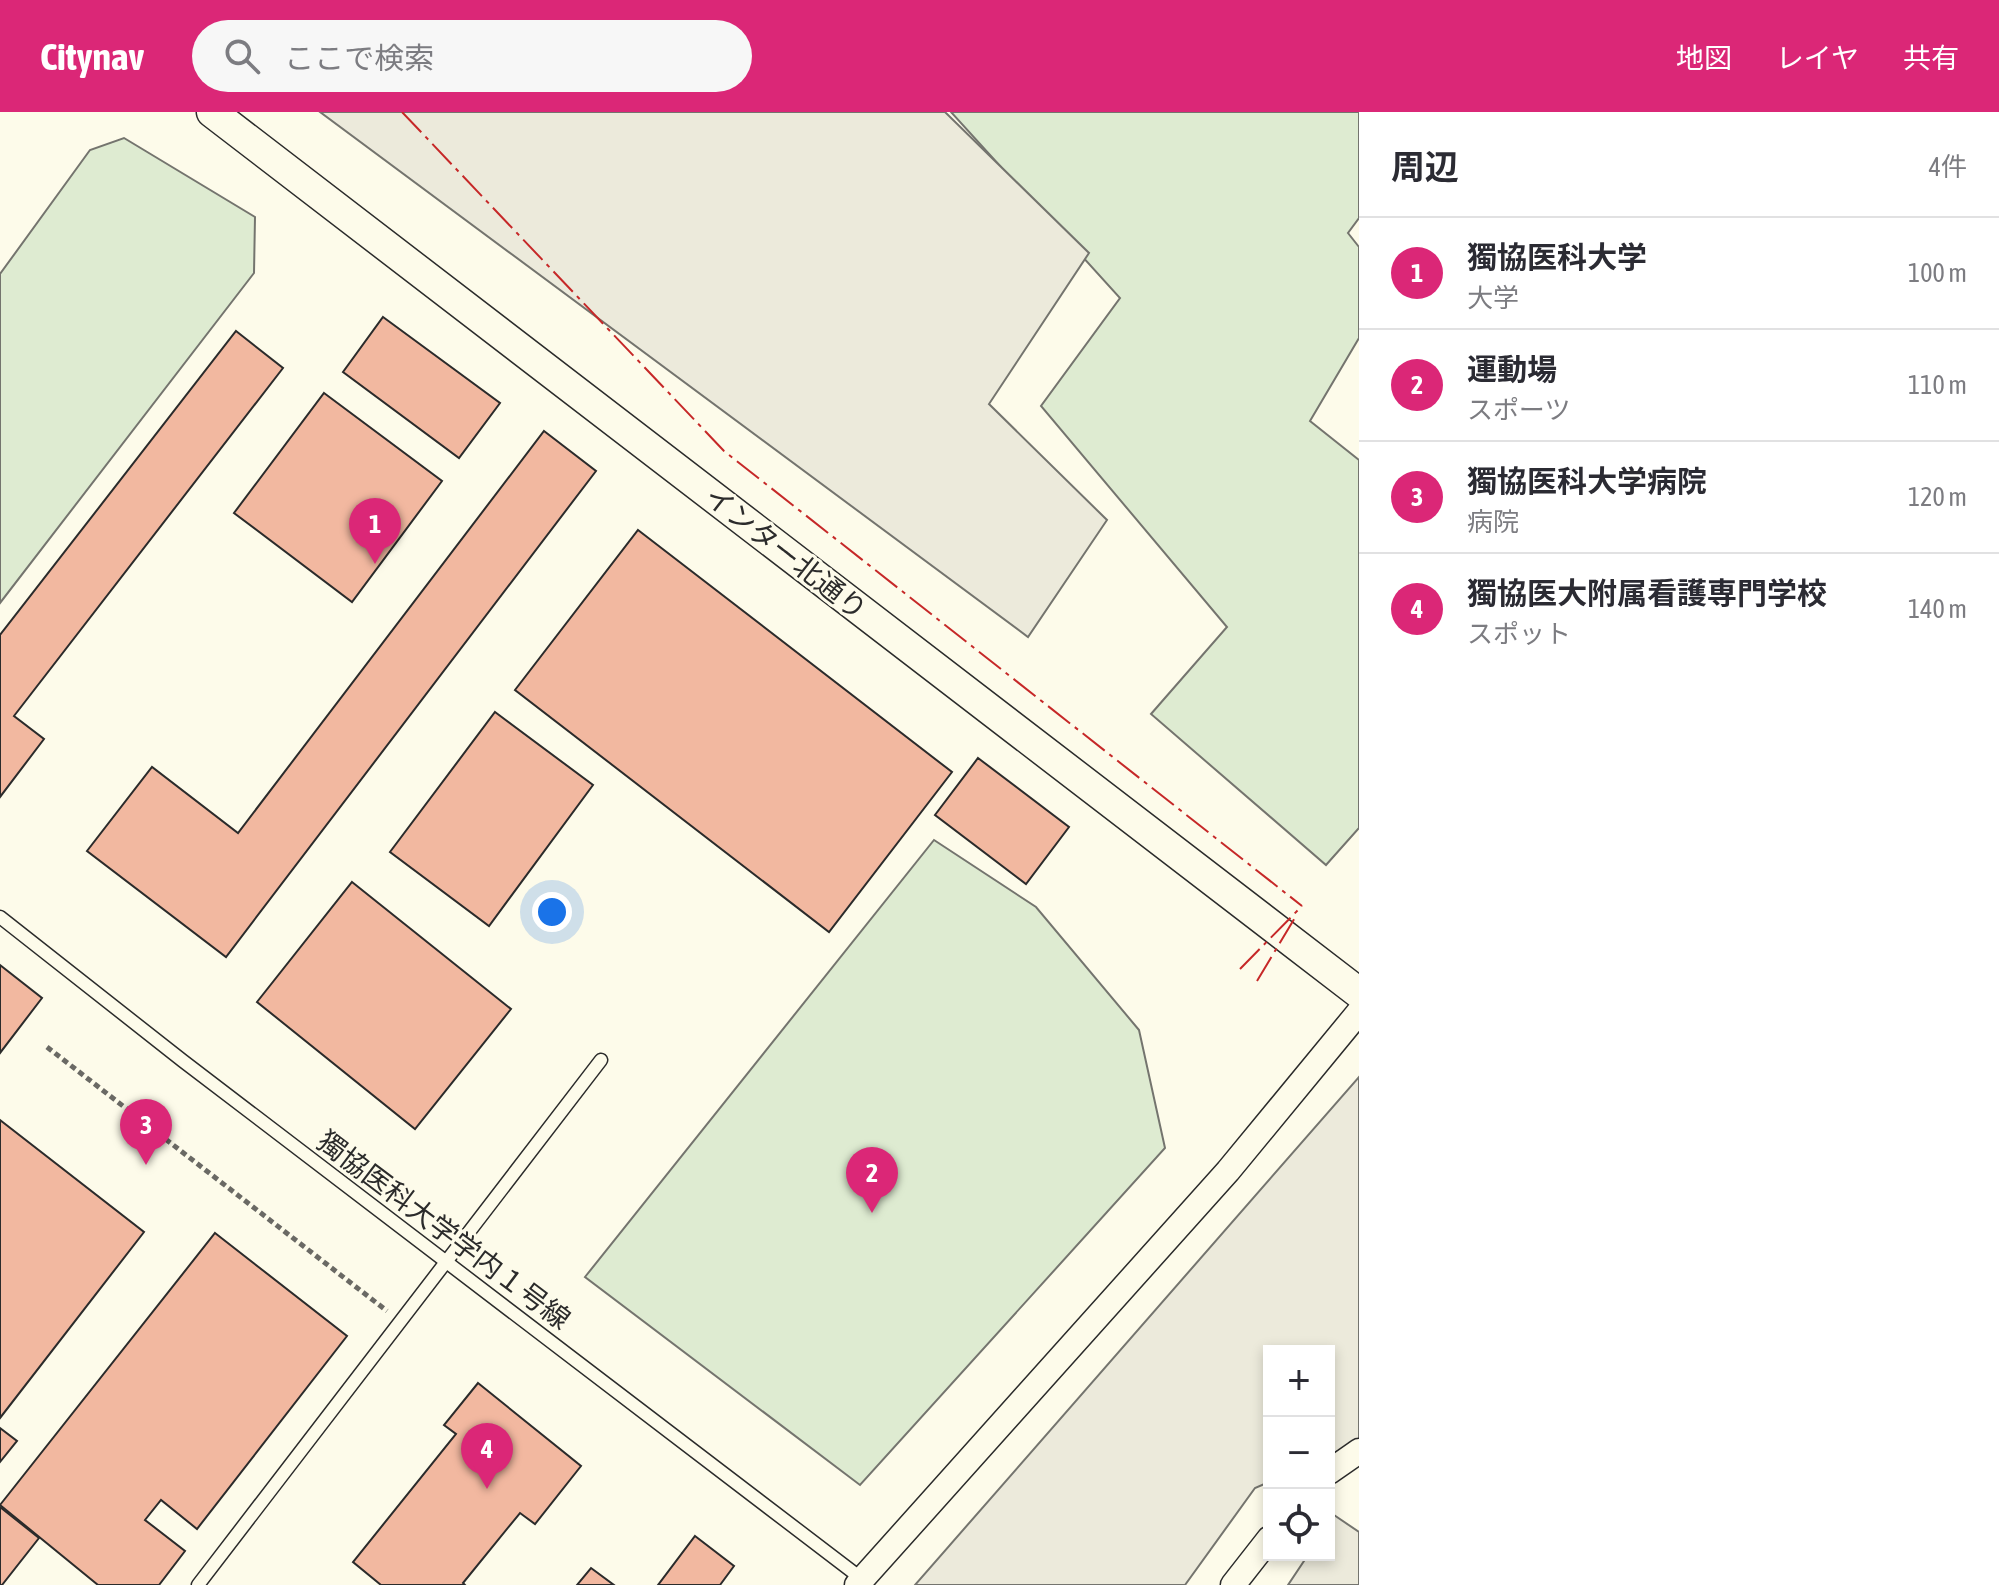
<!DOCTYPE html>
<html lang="ja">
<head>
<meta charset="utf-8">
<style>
  :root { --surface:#fff; --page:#f7f7f7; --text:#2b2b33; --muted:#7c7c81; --line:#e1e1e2; --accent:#db2777 }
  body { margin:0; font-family:"Asap Condensed","Noto Sans JP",sans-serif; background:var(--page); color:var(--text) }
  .controls { position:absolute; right:24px; bottom:24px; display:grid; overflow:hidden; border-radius:0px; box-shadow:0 4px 12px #0003 }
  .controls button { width:72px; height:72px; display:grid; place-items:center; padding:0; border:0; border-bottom:2px solid var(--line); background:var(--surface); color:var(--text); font:40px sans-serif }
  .you { position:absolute; left:552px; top:800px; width:28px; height:28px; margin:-20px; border:6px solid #fff; border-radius:50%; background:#1a73e8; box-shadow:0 0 0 12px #1a73e833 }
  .badge { display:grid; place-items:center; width:52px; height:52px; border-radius:50%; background:var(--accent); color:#fff; font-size:26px; font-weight:700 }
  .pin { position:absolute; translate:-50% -66px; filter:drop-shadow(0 2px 4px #0008) }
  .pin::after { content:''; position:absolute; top:42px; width:28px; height:24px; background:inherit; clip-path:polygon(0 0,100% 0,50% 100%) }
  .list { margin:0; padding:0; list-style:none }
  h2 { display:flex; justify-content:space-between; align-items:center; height:104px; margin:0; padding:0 32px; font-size:34px }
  h2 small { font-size:26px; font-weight:400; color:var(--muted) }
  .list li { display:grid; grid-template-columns:52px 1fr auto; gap:24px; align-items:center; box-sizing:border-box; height:112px; padding:0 32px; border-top:2px solid var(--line) }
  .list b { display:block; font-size:30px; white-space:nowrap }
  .list p { margin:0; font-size:26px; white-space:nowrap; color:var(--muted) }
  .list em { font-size:26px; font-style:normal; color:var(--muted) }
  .icon { flex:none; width:44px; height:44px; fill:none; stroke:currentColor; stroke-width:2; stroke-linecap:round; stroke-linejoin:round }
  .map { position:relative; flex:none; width:1359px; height:1473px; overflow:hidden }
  header { display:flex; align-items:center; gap:48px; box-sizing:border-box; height:112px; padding:0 40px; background:var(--accent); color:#fff }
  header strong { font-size:38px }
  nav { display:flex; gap:44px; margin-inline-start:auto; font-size:28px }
  .search { width:560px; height:72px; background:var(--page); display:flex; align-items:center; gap:20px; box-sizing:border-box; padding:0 28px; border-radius:44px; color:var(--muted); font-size:30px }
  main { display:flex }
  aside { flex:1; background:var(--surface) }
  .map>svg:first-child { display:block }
  .green { fill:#deebd1; stroke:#74746e; stroke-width:2 }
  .parking { fill:#eceadb; stroke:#74746e; stroke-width:2 }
  .building { fill:#f2b8a0; stroke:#2b2b2b; stroke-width:2 }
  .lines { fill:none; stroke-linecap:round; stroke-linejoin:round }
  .service-casing { stroke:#2b2b2b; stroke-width:15 }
  .minor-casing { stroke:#2b2b2b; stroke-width:27 }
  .tertiary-casing { stroke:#2b2b2b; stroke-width:33 }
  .path { stroke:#6a6964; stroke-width:5; stroke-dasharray:6 4; stroke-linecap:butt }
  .service { stroke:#fdfbea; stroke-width:12 }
  .minor { stroke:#fdfbea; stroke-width:24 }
  .tertiary { stroke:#fdfbea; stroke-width:30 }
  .power { stroke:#c62828; stroke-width:2; stroke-dasharray:28 6 4 6; stroke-linecap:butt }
  .labels { text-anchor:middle; stroke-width:6; stroke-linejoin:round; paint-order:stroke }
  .street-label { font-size:28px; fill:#2b2b2b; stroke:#fdfbea }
</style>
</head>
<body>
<header>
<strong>Citynav</strong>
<div class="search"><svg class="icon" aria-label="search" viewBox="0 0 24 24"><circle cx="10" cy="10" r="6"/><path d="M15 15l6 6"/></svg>ここで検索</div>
<nav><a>地図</a><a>レイヤ</a><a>共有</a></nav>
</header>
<main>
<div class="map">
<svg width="1359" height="1473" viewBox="0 0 1359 1473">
  <rect width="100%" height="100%" fill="#fdfbea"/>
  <g class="green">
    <polygon points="951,0 1359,0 1359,106 1348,121 1359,135 1359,226 1310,309 1359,348 1359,716 1326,753 1151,602 1227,515 1041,294 1120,186"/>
    <polygon points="124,26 255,105 254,161 0,491 0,162 90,38"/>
    <polygon points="934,728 1036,795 1139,918 1165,1036 860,1373 585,1165"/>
  </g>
  <g class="parking">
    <polygon points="320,0 945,0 1089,141 989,292 1107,408 1028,525"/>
    <polygon points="1359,965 1359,1330 1329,1343 1329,1239 1269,1239 1269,1370 1255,1376 1185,1473 915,1473"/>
    <polygon points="1334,1403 1359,1420 1359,1473 1288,1473 1308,1443 1329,1443 1329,1410"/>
  </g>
  <g class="building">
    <polygon points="383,205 500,291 459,346 343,260"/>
    <polygon points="236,219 283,256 14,604 44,627 0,685 0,523"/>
    <polygon points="324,281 442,369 352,490 234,401"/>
    <polygon points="544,319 596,359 226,845 87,739 152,655 238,721"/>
    <polygon points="638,418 952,660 829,820 515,578"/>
    <polygon points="495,600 593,673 489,814 390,740"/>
    <polygon points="978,646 1069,715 1026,772 935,703"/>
    <polygon points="352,770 511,897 415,1017 257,890"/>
    <polygon points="0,853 42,886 0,941"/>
    <polygon points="0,1008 144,1120 0,1306"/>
    <polygon points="215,1121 347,1224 197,1417 161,1388 145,1408 185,1439 159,1473 98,1473 0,1393"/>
    <polygon points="478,1271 581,1354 535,1412 520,1401 463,1471 465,1473 381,1473 353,1450 456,1322 444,1313"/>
    <polygon points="0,1316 17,1329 0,1350"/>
    <polygon points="0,1395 39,1426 2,1473 0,1473"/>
    <polygon points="695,1424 734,1454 720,1473 658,1473"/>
    <polygon points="591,1456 614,1473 577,1473"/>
  </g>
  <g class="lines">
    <defs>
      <g id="service">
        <polyline points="0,805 183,949 862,1467"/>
        <polyline points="198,1473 601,948"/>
      </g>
      <g id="minor">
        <polyline points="1329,1360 1359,1339"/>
        <polyline points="857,1473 1228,1059 1359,900"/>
        <polyline points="1233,1473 1269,1427"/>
      </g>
      <polyline id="tertiary" points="212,0 1359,881"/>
    </defs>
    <use href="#service" class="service-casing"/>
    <use href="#minor" class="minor-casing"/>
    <use href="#tertiary" class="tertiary-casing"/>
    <polyline class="path" points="47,935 387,1199"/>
    <use href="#service" class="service"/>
    <use href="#minor" class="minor"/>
    <use href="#tertiary" class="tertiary"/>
    <g class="power">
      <polyline points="402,0 724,339 1302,794"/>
      <polyline points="1240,857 1302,794"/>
      <polyline points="1257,869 1296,804"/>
    </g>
  </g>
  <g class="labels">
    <g class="street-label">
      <text transform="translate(786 441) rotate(38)" y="10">インター北通り</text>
      <text transform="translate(444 1118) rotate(37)" y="10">獨協医科大学学内１号線</text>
    </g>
  </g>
</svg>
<div class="controls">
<button>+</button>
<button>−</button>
<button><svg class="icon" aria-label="locate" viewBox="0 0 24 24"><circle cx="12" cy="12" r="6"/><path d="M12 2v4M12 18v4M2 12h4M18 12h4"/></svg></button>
</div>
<div class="you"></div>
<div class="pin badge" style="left:375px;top:452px">1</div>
<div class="pin badge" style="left:872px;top:1101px">2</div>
<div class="pin badge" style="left:146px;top:1053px">3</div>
<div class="pin badge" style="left:487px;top:1377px">4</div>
</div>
<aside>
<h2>周辺<small>4件</small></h2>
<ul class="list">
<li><span class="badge">1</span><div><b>獨協医科大学</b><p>大学</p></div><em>100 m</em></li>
<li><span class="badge">2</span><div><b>運動場</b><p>スポーツ</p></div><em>110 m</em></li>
<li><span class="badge">3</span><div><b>獨協医科大学病院</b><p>病院</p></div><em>120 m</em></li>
<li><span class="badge">4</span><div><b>獨協医大附属看護専門学校</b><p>スポット</p></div><em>140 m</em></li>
</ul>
</aside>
</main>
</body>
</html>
